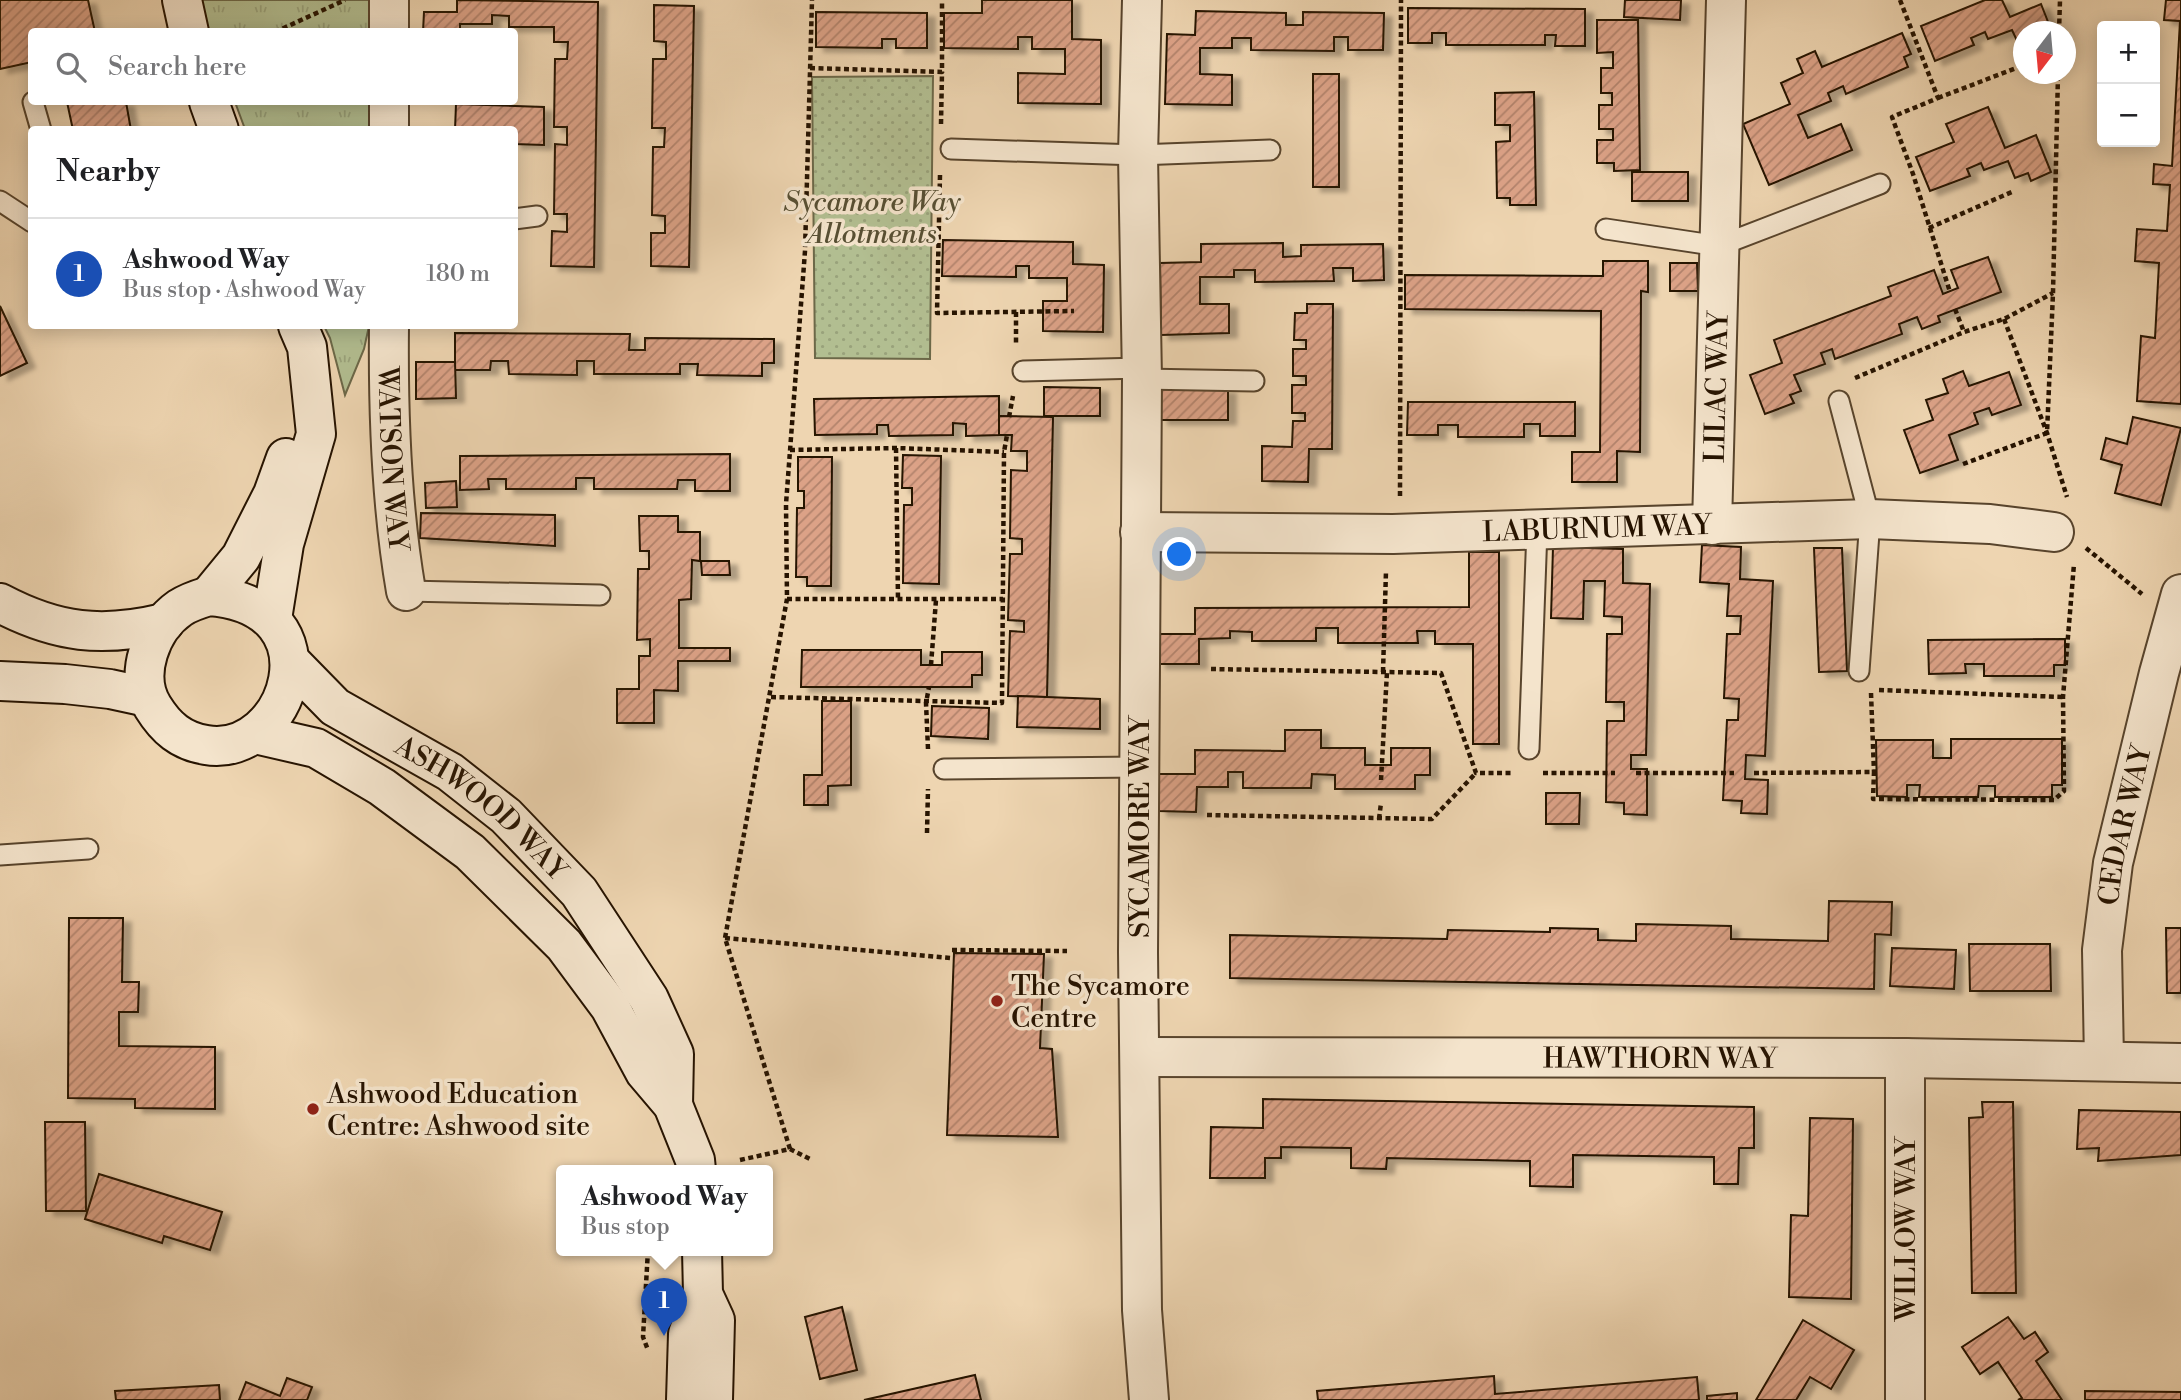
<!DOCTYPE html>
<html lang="en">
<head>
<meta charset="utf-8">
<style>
  :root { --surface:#fff; --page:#f6f6f6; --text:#202124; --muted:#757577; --line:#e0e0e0; --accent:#b45309 }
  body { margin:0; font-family:"Libre Bodoni",serif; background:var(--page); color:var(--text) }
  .controls { position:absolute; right:21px; top:21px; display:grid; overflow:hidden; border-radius:7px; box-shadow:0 4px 18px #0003 }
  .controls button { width:63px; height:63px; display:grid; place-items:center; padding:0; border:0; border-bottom:2px solid var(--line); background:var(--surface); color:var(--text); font:35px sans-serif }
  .compass { position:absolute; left:2013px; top:21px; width:63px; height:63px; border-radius:50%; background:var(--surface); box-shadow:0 4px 18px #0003; rotate:196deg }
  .you { position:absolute; left:1180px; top:555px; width:24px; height:24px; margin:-18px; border:5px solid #fff; border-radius:50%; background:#1a73e8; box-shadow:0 0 0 10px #1a73e833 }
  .badge { display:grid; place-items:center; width:46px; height:46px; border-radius:50%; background:var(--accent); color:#fff; font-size:23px; font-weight:700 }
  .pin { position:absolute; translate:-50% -58px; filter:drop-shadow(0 2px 4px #0008) }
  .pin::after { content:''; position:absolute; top:37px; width:24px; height:21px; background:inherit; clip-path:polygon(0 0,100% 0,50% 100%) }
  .popup { position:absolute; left:556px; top:1165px; width:217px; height:91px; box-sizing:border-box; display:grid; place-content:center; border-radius:7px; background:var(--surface); filter:drop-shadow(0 2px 5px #0005); font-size:23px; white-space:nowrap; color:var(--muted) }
  .popup b { font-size:26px; color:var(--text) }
  .popup::after { content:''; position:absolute; left:50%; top:100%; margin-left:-14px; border:14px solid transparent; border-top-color:var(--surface) }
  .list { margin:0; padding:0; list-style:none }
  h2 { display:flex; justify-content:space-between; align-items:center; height:91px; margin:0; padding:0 28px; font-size:30px }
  h2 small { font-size:23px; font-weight:400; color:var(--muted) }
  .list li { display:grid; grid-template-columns:46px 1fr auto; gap:21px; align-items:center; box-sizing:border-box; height:112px; padding:0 28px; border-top:2px solid var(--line) }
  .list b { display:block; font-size:26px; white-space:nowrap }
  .list p { margin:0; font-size:23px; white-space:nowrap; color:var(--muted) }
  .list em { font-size:23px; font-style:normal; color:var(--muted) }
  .icon { flex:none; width:38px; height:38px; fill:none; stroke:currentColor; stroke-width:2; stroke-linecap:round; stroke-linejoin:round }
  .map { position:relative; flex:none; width:2181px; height:1400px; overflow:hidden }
  .search { position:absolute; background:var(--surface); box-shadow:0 4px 18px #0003; left:28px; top:28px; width:490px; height:77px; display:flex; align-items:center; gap:18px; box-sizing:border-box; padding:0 24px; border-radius:7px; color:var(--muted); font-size:26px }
  .panel { position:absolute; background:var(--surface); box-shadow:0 4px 18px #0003; left:28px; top:126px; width:490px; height:203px; border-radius:7px }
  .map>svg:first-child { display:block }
  .grass { fill:url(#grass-tufts); stroke:#6c6848; stroke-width:2 }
  .garden { fill:url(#garden-dots); stroke:#6c6848; stroke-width:2 }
  .building { fill:url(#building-hatch); stroke:#261300; stroke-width:2; filter:url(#shadow) }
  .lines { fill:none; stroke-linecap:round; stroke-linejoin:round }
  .lane-casing { stroke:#58442c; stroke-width:23 }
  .street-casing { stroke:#58442c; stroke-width:42 }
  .secondary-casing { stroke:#261300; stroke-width:42 }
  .path { stroke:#261300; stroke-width:4.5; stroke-dasharray:5 3.5; stroke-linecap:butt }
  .lane { stroke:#f4e4cc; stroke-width:19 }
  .street { stroke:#f4e4cc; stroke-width:38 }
  .secondary { stroke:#f4e4cc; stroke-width:38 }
  .poi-dot { fill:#8f2418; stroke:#f4e4cc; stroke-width:2.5 }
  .labels { text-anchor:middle; stroke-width:7; stroke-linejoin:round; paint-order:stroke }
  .park-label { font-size:28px; font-style:italic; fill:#574f33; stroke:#f4e4cc }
  .street-label { font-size:28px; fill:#261300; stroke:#f4e4cc }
  .poi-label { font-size:28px; fill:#261300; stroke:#f4e4cc; text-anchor:start }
</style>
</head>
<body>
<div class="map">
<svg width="2181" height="1400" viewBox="0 0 2181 1400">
  <defs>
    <pattern id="grass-tufts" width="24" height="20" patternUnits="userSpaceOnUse" patternTransform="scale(1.75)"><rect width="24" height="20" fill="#b2be91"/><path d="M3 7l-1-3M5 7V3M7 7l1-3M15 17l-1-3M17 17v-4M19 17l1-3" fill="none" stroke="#99a27b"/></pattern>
    <pattern id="garden-dots" width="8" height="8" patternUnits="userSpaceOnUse" patternTransform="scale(1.75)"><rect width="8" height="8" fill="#b2be91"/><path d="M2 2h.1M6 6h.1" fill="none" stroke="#99a27b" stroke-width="1.8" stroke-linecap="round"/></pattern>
    <pattern id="building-hatch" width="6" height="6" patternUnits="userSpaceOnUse" patternTransform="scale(1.75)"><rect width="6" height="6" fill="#dca287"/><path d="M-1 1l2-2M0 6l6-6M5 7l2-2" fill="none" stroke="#b2836c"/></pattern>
    <filter id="shadow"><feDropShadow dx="8" dy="4.5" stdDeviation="2" flood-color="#0004"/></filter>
  </defs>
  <rect width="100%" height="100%" fill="#eed5b1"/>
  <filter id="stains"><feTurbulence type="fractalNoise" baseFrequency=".00286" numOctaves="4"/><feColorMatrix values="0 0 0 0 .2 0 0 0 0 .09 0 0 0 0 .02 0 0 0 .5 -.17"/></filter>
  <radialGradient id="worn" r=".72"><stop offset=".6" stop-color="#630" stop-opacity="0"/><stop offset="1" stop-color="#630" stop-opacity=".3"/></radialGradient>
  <g class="grass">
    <polygon points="198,0 369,0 371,31 209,31"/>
    <polygon points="235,102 375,102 376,129 245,129"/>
    <polygon points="324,326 369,326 364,349 345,395 330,338"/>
  </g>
  <polygon class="garden" points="933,76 930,359 815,358 812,77"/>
  <g class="building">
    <polygon points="0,0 88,0 95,32 32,32 32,62 0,69"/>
    <polygon points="457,0 598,2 594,267 551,266 552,231 567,232 567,214 554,214 555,144 567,145 567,127 554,127 555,59 567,59 568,42 554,42 554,27 509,27 509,16 492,15 492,24 460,24 460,32 423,32 424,12 457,12"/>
    <polygon points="982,0 1072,0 1072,39 1101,40 1101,104 1018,103 1018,73 1065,74 1065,49 1032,49 1032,37 1018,37 1018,49 944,48 944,13 982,13"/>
    <polygon points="1625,0 1681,0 1680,20 1624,17"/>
    <polygon points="1985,0 2002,0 2010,17 2041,4 2052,32 2024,32 2024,46 2020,47 2012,30 1988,39 1985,32 1971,38 1974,45 1935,61 1921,26"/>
    <polygon points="2166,0 2181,0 2181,404 2137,401 2141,336 2155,338 2159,263 2135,261 2137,229 2167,231 2170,185 2153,184 2154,164 2172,166 2180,21 2164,20"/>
    <polygon points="654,5 694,6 689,267 651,266 651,233 665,233 665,216 652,215 653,147 664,147 665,128 652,128 653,59 666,59 666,42 654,41"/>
    <polygon points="1408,8 1585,9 1585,46 1555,46 1556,35 1545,35 1545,45 1446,45 1446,33 1432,33 1432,43 1408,43"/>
    <polygon points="1196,11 1286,13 1286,25 1303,25 1303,12 1384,13 1383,50 1348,50 1348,37 1334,37 1334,51 1251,50 1251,38 1232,38 1232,48 1200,48 1200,74 1232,75 1232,105 1165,104 1167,34 1195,35"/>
    <polygon points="816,12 927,13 927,48 896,48 896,39 882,39 882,48 816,47"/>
    <polygon points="1597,20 1638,20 1640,170 1614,171 1614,163 1597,163 1597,140 1613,140 1613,129 1599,129 1599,105 1612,105 1612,93 1601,93 1601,68 1613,68 1613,52 1597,53"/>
    <polygon points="1902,33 1911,54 1904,57 1908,67 1846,94 1843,86 1828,93 1831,101 1798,115 1808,138 1841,124 1852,150 1769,185 1743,124 1790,104 1781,83 1803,73 1797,59 1815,51 1822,67"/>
    <rect x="1313" y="74" width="26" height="113"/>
    <polygon points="1534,92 1536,205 1510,205 1510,198 1497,198 1496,142 1510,141 1510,125 1495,125 1495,93"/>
    <polygon points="67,102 126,102 131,130 73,130"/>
    <polygon points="456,104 544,107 544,145 514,144 514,130 455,130"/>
    <polygon points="1988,107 2005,148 2036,135 2051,172 2031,181 2028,173 2015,178 2008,161 1984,170 1981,163 1967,169 1970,176 1930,191 1916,157 1954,142 1946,124"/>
    <rect x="1632" y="172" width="56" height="29"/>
    <polygon points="943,240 1073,242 1073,264 1104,265 1103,332 1043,331 1043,301 1067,301 1067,278 1029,278 1029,266 1016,266 1016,277 942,276"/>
    <polygon points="1283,243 1283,257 1301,256 1301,245 1383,244 1384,280 1353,281 1353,268 1333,268 1334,281 1255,282 1255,270 1234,270 1234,277 1200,277 1200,304 1229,304 1229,333 1161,335 1160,263 1201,262 1201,244"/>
    <polygon points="1988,257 2001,292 1938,316 1940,322 1922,329 1917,317 1899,324 1902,334 1835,359 1832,349 1821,353 1825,364 1794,375 1801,391 1790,395 1794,403 1765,414 1750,375 1782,363 1774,340 1891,296 1888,287 1934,270 1943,294 1958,288 1951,270"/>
    <polygon points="1603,261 1648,261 1648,292 1641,291 1640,452 1617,451 1617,482 1572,482 1572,452 1600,452 1601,311 1405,309 1405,275 1603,276"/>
    <polygon points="1670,263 1697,263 1698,291 1670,291"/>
    <polygon points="1307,304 1333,304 1332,449 1309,449 1308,482 1262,481 1262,446 1292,447 1293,421 1305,421 1305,413 1292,413 1292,385 1306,385 1306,376 1293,376 1293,349 1306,349 1306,340 1294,340 1295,313 1307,313"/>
    <polygon points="0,306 27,363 0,376"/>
    <polygon points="455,333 630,334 629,350 645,350 645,338 774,339 774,363 762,363 762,376 697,375 698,364 680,364 680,374 594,374 594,361 577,361 577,375 509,374 508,361 491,361 490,370 455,370"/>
    <polygon points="416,362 455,362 456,398 416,399"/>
    <polygon points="1963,371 1969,386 2009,372 2021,405 1992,415 1989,408 1974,413 1978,424 1949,435 1958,460 1920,473 1904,430 1933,420 1926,400 1948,393 1943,379"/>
    <polygon points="1044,387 1100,388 1100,416 1044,416"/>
    <rect x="1160" y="389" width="68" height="31"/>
    <polygon points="999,396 999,435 966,436 966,424 953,423 953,435 889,436 888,425 877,425 877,434 815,435 814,399"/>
    <polygon points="1408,402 1575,402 1575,436 1540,436 1540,424 1524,424 1524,437 1458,437 1458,425 1438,425 1438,435 1407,435"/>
    <polygon points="999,416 1053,417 1047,697 1008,696 1010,631 1024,632 1024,621 1008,620 1010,554 1022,554 1022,539 1010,538 1011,470 1027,471 1027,451 1011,451 1012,435 999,435"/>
    <polygon points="2133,417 2181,428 2161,505 2115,493 2122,465 2101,459 2106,438 2127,444"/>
    <polygon points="730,454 730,491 695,491 695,480 678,480 677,489 594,489 594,478 576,478 576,489 506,489 506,479 488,479 489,489 460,490 460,456"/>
    <polygon points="903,455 941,456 939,584 903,583 904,505 912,505 912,488 902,488"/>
    <polygon points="798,457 832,457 831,586 807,586 807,577 796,577 797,508 804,508 804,491 798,491"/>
    <polygon points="456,481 457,507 426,508 425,483"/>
    <polygon points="421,513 555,515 555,546 420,538"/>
    <polygon points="639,516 678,516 678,532 700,532 700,561 692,560 691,599 679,600 679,648 730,648 730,661 678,661 678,691 654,690 654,723 617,723 617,689 639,689 639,656 650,656 650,639 637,640 638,569 649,569 649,551 640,551"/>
    <polygon points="1702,545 1741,547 1740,579 1773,581 1765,756 1746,755 1745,779 1768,780 1767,814 1741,813 1742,801 1723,800 1727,720 1738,720 1739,699 1724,698 1727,634 1740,634 1741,616 1727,616 1729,584 1700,582"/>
    <polygon points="1553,547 1623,549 1623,583 1650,584 1646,755 1631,755 1631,769 1647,769 1647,815 1624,814 1624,803 1606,802 1607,721 1624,721 1624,702 1606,702 1607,634 1622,634 1622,617 1604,616 1605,581 1584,581 1583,619 1551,618"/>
    <polygon points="1814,548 1842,548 1847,671 1819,672"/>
    <polygon points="1469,552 1499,552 1499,744 1473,744 1473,644 1435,644 1435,631 1417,631 1418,643 1338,643 1338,628 1316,628 1316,641 1252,641 1252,632 1230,631 1230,638 1199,639 1199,664 1158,664 1158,634 1195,634 1195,608 1469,607"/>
    <polygon points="701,561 729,561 730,575 702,575"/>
    <polygon points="2065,639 2065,665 2054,665 2054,676 1984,676 1984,664 1965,664 1966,673 1929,674 1928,640"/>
    <polygon points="802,650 921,650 921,665 942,665 942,652 982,652 982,675 972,675 972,687 801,687"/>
    <polygon points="1018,696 1100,699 1100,729 1017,727"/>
    <polygon points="822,701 851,701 851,785 828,786 828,805 804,805 804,775 822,775"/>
    <polygon points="932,706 989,708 988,739 931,736"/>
    <polygon points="1285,730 1321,730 1321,748 1365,748 1365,765 1391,765 1391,748 1430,748 1430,775 1415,775 1415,789 1335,789 1335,775 1312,774 1311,788 1243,788 1243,772 1228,772 1228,787 1197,787 1196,812 1159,811 1159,774 1195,774 1195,750 1285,751"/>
    <polygon points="1951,739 2062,739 2062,785 2052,785 2052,797 1995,797 1995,786 1979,786 1978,797 1919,797 1920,785 1907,785 1907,797 1877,796 1876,740 1933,740 1933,758 1951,758"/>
    <polygon points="1546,793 1580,793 1579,824 1546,824"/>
    <polygon points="1829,901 1892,902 1891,935 1875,934 1874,989 1230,978 1230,935 1447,939 1448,930 1550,932 1550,928 1598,929 1598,940 1636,941 1636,924 1731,926 1731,939 1828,941"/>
    <polygon points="69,918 123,918 122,982 139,982 138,1012 119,1012 119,1046 215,1047 215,1109 135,1108 135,1099 68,1098"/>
    <polygon points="2166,928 2181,928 2181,993 2167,993"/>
    <polygon points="1969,944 2050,944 2051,991 1970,991"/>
    <polygon points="1892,948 1956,950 1954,989 1890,986"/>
    <polygon points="954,953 1044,954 1040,1048 1052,1049 1058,1137 947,1135"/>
    <polygon points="1263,1099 1754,1107 1754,1148 1739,1148 1738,1184 1714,1184 1714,1157 1573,1155 1573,1187 1530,1186 1530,1161 1387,1158 1386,1169 1351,1168 1351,1148 1281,1147 1281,1158 1265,1158 1265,1178 1210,1178 1211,1127 1263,1128"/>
    <polygon points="1982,1102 2013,1102 2016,1293 1972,1293 1969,1118 1983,1117"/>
    <polygon points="2079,1110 2181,1112 2181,1155 2098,1161 2099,1148 2077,1149"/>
    <polygon points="1810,1118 1853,1119 1851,1299 1789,1297 1791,1215 1808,1216"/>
    <polygon points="45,1122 85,1122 86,1211 46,1211"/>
    <polygon points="99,1174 222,1212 210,1250 164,1236 162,1243 85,1219"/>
    <polygon points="842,1307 857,1370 820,1379 805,1317"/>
    <polygon points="2008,1317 2024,1339 2035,1332 2048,1352 2036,1361 2062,1400 2018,1400 2022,1398 1998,1362 1980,1374 1962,1347"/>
    <polygon points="1803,1320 1854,1350 1831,1389 1810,1377 1796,1400 1756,1400"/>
    <polygon points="975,1375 981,1400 864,1400"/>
    <polygon points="1494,1376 1495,1394 1697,1377 1699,1400 1318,1400 1317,1391"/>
    <polygon points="287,1378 312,1387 307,1400 239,1400 246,1382 280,1396"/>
    <polygon points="219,1385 220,1400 116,1400 115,1391"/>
    <polygon points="2085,1391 2181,1392 2181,1400 2085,1400"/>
    <polygon points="1737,1393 1737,1400 1707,1400 1707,1396"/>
  </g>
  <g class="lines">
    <defs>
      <g id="lane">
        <polyline points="33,102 41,130"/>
        <polyline points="951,149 1138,155 1270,150"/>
        <polyline points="0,201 32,222"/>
        <polyline points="514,219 537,216"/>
        <polyline points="1606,229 1719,246 1880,184"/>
        <polyline points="1023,371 1141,368"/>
        <polyline points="1142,379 1254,381"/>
        <polyline points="1839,401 1870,519 1859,671"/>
        <polyline points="406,591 600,595"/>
        <polyline points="1529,749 1537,529"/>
        <polyline points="944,769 1140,767"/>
        <polyline points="0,855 88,849"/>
      </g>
      <g id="street">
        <polyline points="389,0 389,32"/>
        <polyline points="1142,0 1138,155 1142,379 1138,952 1142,1310 1149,1400"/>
        <polyline points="389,102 389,130"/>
        <path id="s1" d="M389,326c-1,88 2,178 17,265"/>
        <path id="s2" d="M1712,525l14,-525"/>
        <path id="s3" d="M1140,532l253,2 477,-15 120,5 64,8"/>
        <path id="s4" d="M1140,1057l765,1 276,5"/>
        <path id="s5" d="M2104,1061l-2,-111 11,-87 46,-190 22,-79"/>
        <polyline points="1905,1400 1905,1058"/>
      </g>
      <g id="secondary">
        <polyline points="182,0 189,32"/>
        <polyline points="209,102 219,130"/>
        <path d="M209,596c132,10 80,163 -3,149 -25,-4 -40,-17 -53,-38 -20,-32 -2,-79 27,-99 9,-6 19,-9 29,-12z"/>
        <polyline points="209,596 241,557 273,494 286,458"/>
        <path d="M0,603c57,30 102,35 164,20"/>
        <polyline points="272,619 284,544 316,434 307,347 298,326"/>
        <path id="s6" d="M290,661l45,46 115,65 56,44 73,76 70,107 25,55 -1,51"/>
        <polyline points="0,681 65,684 110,689 147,697"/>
        <polyline points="255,734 316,748 382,787 470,852 564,945 610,1007 645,1072 673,1105 695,1160 696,1170"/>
        <polyline points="702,1250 703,1294 715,1320 713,1400"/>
        <polyline points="686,1400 688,1334 703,1294"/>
      </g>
    </defs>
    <use href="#lane" class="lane-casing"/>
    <use href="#street" class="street-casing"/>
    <use href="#secondary" class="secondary-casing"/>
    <g class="path">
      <polyline points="1900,0 1938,98 1892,117 1913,174 1950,292"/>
      <polyline points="275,32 345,0"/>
      <polyline points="2059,32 2060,0"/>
      <polyline points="810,68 942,72 942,0"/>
      <polyline points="1938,98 2024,65"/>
      <polyline points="941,124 942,72"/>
      <polyline points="940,175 937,313 1074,311"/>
      <polyline points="1929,228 2014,191"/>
      <polyline points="1955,309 1964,332"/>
      <polyline points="1016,312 1016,346"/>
      <polyline points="2004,319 2047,433 2067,497"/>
      <polyline points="1855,378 1964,332 2004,319 2053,293"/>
      <polyline points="1009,417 1013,396"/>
      <polyline points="896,448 898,600"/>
      <polyline points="790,450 896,448 1004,452"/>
      <polyline points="1963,464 2047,433 2053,293 2058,74"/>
      <polyline points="1400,496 1401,0"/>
      <polyline points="2086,548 2142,594"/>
      <polyline points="787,599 1003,599"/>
      <polyline points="931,665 936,600"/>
      <polyline points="1211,669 1441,673 1476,773 1513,773"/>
      <polyline points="1383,672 1386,571"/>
      <polyline points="1879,690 2063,697"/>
      <polyline points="1871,693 1874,772"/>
      <polyline points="771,697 1002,703 1004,452 1007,435"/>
      <polyline points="928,749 926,703 929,687"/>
      <polyline points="1543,773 1615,773"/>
      <polyline points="1636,773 1734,773"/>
      <polyline points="1754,773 1874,772 1873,799 2054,800 2064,791 2063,697 2074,564"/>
      <polyline points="1381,780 1387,672"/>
      <polyline points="1207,815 1432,819 1476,773"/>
      <polyline points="1379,819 1381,803"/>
      <polyline points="927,833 928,789"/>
      <polyline points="725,938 950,958"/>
      <polyline points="952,950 1067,951"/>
      <polyline points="790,1149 725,938 787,599 786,504 805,251 812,0"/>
      <polyline points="740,1160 790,1149 810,1159"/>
      <polyline points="648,1250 643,1337 648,1350"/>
    </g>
    <use href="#lane" class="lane"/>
    <use href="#street" class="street"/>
    <use href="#secondary" class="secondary"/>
  </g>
  <g class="poi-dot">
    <circle cx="997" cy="1001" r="7"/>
    <circle cx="313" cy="1109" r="7"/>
  </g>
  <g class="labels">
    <g class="park-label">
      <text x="872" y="211">Sycamore Way<tspan x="872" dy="32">Allotments</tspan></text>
    </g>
    <g class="street-label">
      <text dy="10" stroke="none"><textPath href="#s2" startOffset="138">LILAC WAY</textPath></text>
      <text dy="10" stroke="none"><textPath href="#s1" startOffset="133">WATSON WAY</textPath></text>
      <text dy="10" stroke="none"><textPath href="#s3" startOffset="457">LABURNUM WAY</textPath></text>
      <text dy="10" stroke="none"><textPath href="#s6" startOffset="243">ASHWOOD WAY</textPath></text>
      <text dy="10" stroke="none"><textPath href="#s5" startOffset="238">CEDAR WAY</textPath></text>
      <text transform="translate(1139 827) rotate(-90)" y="10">SYCAMORE WAY</text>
      <text dy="10" stroke="none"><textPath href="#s4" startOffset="520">HAWTHORN WAY</textPath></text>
      <text transform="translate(1905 1229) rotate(-90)" y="10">WILLOW WAY</text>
    </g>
    <g class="poi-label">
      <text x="1011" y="995">The Sycamore<tspan x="1011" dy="32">Centre</tspan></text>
      <text x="327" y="1103">Ashwood Education<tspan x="327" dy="32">Centre: Ashwood site</tspan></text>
    </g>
  </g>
  <rect width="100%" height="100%" filter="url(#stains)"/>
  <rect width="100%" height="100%" fill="url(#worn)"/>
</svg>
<div class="controls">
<button>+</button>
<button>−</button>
</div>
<svg class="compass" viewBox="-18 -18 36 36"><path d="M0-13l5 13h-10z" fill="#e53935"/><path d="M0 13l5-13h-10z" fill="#757577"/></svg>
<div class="you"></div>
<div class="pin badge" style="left:664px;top:1336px;background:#1a4fb4">1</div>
<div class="popup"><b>Ashwood Way</b>Bus stop</div>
<div class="search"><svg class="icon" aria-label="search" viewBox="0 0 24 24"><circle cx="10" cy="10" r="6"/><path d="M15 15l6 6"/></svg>Search here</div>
<section class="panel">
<h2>Nearby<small></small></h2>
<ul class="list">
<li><span class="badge" style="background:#1a4fb4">1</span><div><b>Ashwood Way</b><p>Bus stop · Ashwood Way</p></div><em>180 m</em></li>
</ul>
</section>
</div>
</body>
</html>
